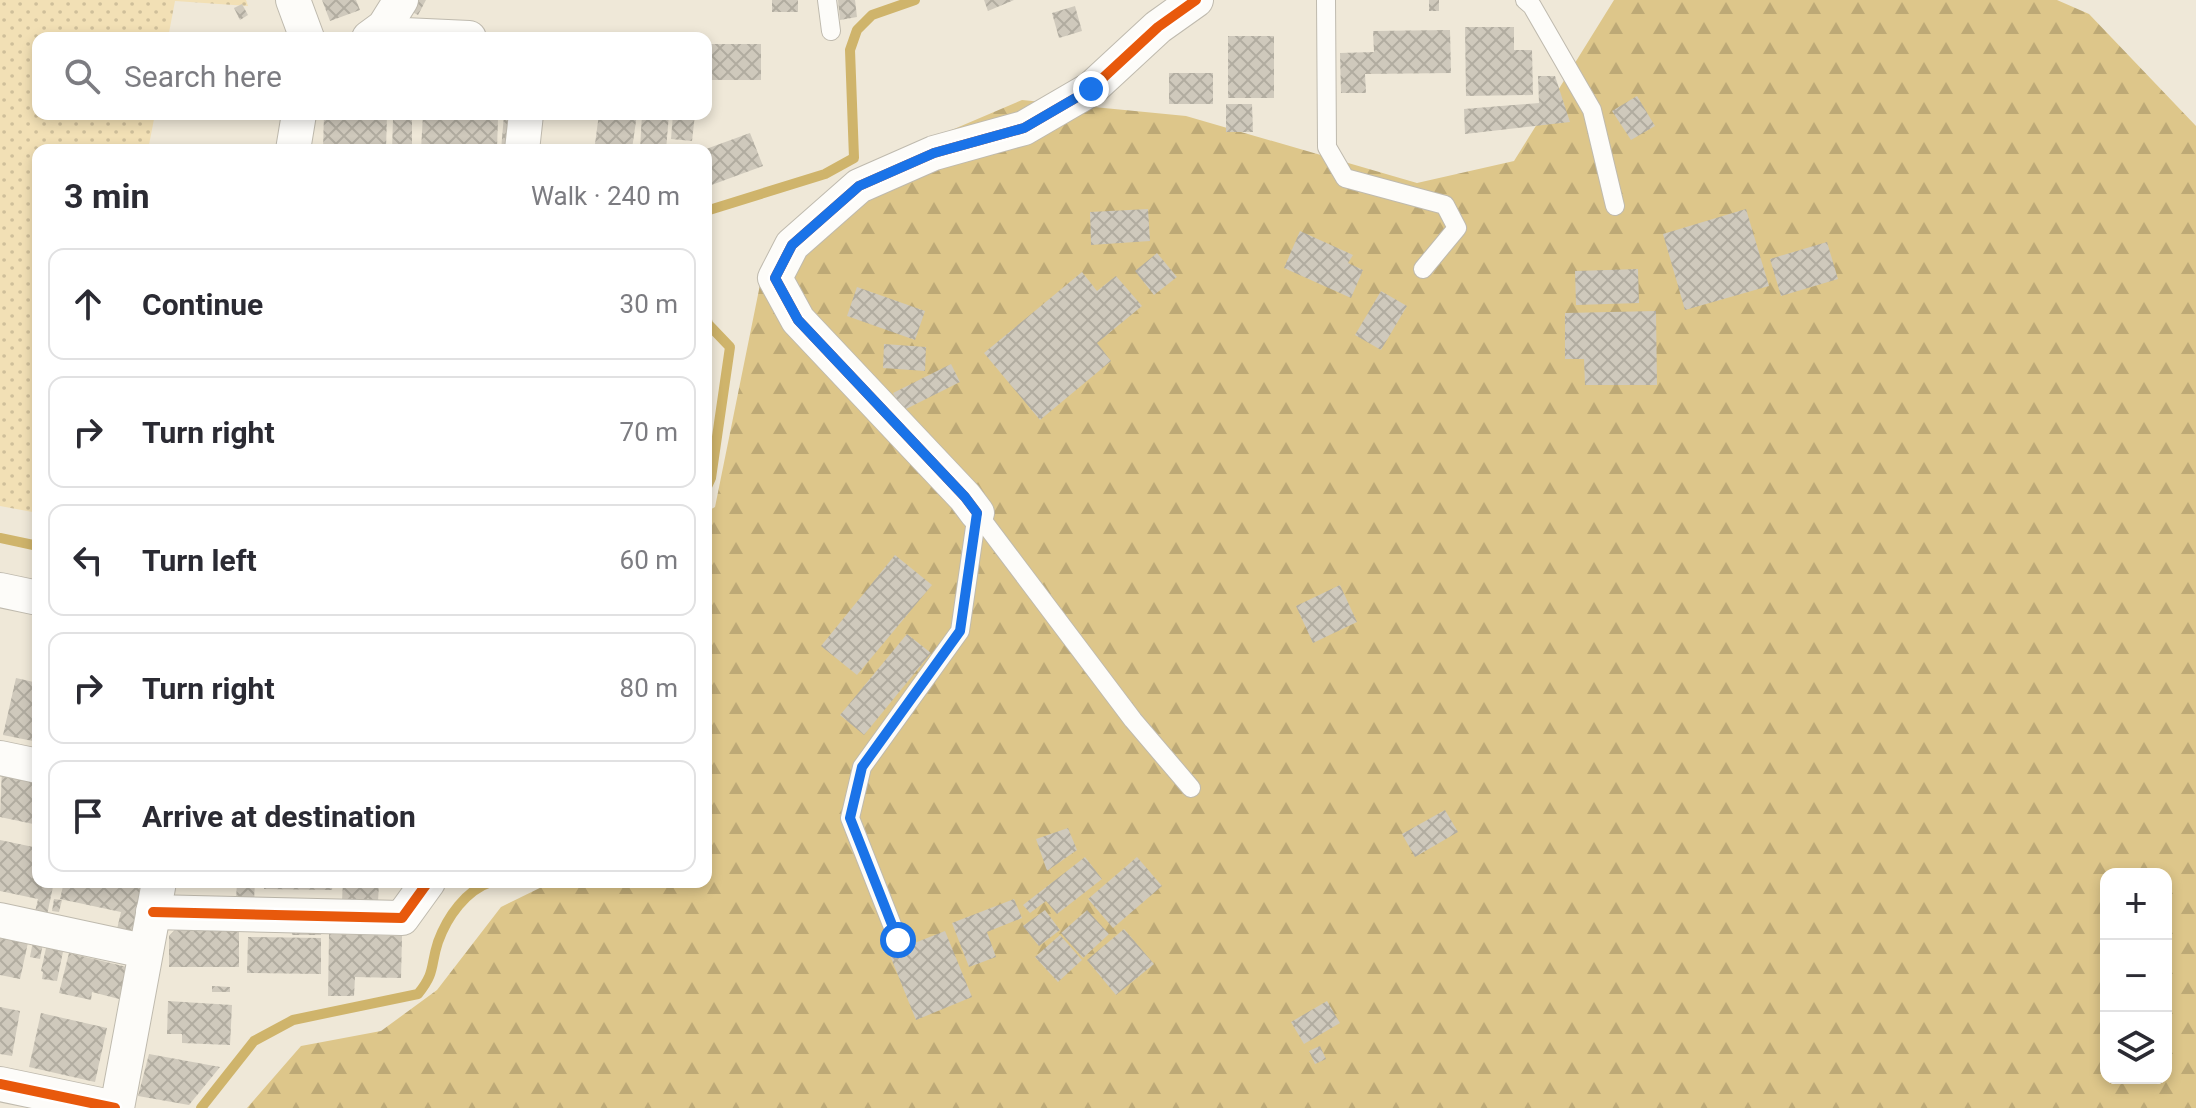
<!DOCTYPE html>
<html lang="en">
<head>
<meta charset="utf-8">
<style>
  :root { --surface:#fff; --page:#f7f7f7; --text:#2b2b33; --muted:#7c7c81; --line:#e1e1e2 }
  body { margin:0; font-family:Roboto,sans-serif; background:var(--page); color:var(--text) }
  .controls { position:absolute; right:24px; bottom:24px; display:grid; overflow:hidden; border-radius:16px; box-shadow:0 4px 12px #0003 }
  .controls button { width:72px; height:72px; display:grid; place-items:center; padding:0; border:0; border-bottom:2px solid var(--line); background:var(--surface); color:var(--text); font:40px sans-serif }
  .stop { position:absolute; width:24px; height:24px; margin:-18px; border:6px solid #1a73e8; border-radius:50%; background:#fff }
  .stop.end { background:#1a73e8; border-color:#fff; box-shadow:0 2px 8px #0008 }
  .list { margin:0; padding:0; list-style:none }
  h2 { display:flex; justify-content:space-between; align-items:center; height:104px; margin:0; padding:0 32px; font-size:34px }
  h2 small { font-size:26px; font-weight:400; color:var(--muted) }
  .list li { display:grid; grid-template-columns:52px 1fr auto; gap:24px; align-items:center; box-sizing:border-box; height:112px; margin:0 16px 16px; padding:0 16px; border:2px solid var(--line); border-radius:16px }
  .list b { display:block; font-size:30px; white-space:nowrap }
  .list em { font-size:26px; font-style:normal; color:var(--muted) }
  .icon { flex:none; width:44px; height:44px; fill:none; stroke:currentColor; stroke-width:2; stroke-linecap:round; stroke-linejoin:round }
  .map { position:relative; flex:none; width:2196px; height:1108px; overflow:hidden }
  .search { position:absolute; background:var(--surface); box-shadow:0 4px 12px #0003; left:32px; top:32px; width:680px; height:88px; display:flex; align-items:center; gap:20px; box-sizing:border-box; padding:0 28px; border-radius:16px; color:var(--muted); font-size:30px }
  .panel { position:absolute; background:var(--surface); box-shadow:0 4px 12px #0003; left:32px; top:144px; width:680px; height:744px; border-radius:16px }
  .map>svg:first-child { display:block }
  .forest { fill:url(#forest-firs); fill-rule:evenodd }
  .park { fill:url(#park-dots) }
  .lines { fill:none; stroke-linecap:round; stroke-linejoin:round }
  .stream { stroke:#cfb46b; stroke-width:10 }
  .building { fill:url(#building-cross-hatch) }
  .service-casing { stroke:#bfbaae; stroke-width:20 }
  .minor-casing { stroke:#bfbaae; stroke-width:36 }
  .service { stroke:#fdfcf9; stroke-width:18 }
  .minor { stroke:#fdfcf9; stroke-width:34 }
  .cycleway-casing { stroke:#fff; stroke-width:15 }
  .cycleway { stroke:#e8590c; stroke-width:10 }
  .route { stroke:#1a73e8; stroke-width:10 }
</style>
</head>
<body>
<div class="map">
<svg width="2196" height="1108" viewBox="0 0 2196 1108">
  <defs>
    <pattern id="forest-firs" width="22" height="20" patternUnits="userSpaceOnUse" patternTransform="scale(2)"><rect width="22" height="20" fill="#ddc68a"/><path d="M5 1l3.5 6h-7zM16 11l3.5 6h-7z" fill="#bda976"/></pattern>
    <pattern id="park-dots" width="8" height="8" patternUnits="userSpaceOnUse" patternTransform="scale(2)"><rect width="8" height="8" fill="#f2e0b5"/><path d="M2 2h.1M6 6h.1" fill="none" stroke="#cfbf9a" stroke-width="1.8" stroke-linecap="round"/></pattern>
    <pattern id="building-cross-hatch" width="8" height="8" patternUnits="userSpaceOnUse" patternTransform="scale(2)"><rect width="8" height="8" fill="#cfc9bc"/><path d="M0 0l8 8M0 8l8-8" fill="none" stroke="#b1aca0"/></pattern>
  </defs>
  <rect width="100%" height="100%" fill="#efe8d8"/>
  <path class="forest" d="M1614,0h443l32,14 107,112v982h-1949l54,-62 80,-15 56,-41 64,-83 51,-25h154v-370l9,-5 50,-247 88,-88 169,-72 164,16 231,67 97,-22zM2106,874h60v204h-60z"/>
  <polygon class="park" points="0,0 246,0 248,6 175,1 168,38 38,38 38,114 155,114 148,150 38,150 38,513 0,506"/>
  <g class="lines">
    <g class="stream">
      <polyline points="706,211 825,174 854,158 850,50 857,30 872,15 915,0"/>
      <polyline points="706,316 708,324 730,347 711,478 706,489"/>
      <polyline points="0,538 38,546"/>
      <path d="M201,1108l53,-67 39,-21 125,-26c18,-22 12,-28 20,-52 9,-25 28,-52 53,-60"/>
    </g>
  </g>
  <g class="building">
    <polygon points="322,0 356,0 360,10 330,21"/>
    <polygon points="411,0 426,0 418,15 407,9"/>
    <rect x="772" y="0" width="26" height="12"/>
    <polygon points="838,0 855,0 857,17 840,20"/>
    <polygon points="984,0 1014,0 988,11"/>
    <rect x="1429" y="0" width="10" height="11"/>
    <polygon points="242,4 248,15 240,20 234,8"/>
    <polygon points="1075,6 1082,31 1059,38 1052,13"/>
    <polygon points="1465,27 1514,27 1514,50 1532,50 1533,95 1466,96"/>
    <polygon points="1450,30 1451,73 1365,74 1366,93 1341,93 1340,53 1374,52 1373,31"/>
    <rect x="1228" y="36" width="46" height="62"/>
    <rect x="706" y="44" width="55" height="36"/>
    <rect x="1169" y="73" width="44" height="31"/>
    <polygon points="1538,76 1555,76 1570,122 1465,134 1464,109 1539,103"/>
    <polygon points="1637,96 1655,126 1631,140 1612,111"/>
    <polygon points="1226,104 1252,104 1253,132 1226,132"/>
    <polygon points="324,114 387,114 386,150 323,150"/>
    <polygon points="423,114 498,117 497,150 421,150"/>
    <polygon points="599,114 637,114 632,149 595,144"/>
    <polygon points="642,114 669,114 666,150 640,150"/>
    <polygon points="673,114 695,114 692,141 671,139"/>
    <polygon points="504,115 513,116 510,150 501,150"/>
    <polygon points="393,118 412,119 412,150 392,150"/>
    <polygon points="750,133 763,166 706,187 706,149"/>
    <polygon points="1148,209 1150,241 1091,245 1090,212"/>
    <polygon points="1746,209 1769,286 1685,310 1663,234"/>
    <polygon points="1300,231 1353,255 1348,263 1363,270 1351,298 1284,268"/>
    <polygon points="1827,242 1838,279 1781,296 1770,259"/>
    <polygon points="1157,253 1177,277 1154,295 1135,271"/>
    <polygon points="1638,269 1639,303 1576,305 1575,271"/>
    <polygon points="1082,272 1097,291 1116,276 1142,306 1097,343 1111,361 1040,420 984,353"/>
    <polygon points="857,287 925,311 915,340 847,316"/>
    <polygon points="1381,291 1407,306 1381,350 1355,335"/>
    <polygon points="1656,311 1657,385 1585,385 1584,359 1565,359 1565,313"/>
    <polygon points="884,344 926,347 925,371 883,368"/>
    <polygon points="709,360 712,405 706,405 706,361"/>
    <polygon points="951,364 960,382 902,411 893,393"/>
    <polygon points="895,555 932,585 857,675 821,646"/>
    <polygon points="1340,585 1357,622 1313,643 1296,606"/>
    <polygon points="907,634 931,653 864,735 840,715"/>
    <polygon points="16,678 38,683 38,729 35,728 33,741 3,735"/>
    <polygon points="2,769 38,776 38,825 0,817"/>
    <polygon points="1445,810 1458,832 1415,857 1402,834"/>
    <polygon points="1068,828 1077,850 1047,871 1036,839"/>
    <polygon points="0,840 38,848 38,882 54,882 47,915 35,912 38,899 0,891"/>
    <polygon points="1085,857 1102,879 1057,914 1046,901 1030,913 1023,905"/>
    <polygon points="1137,857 1162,886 1113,928 1088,899"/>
    <polygon points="64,882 143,882 132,932 117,929 121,912 60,899"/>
    <polygon points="237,882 255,882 254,900 236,900"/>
    <polygon points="264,882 333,882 332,890 264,889"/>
    <polygon points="343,882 379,882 378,902 342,900"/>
    <polygon points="54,899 62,900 59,912 52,911"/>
    <polygon points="1014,899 1022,918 987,932 996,957 969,967 952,923"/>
    <polygon points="1045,910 1060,930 1039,946 1023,926"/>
    <polygon points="1087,910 1109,934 1083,958 1061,933"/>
    <polygon points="292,923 322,925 321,935 292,935"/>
    <polygon points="178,927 239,927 239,967 169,967 169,936"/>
    <polygon points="1124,929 1154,964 1116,995 1087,960"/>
    <polygon points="945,931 972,997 916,1020 889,953"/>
    <polygon points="0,932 29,938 20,979 0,975"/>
    <polygon points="329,934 402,936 401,978 355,977 354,996 328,996"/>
    <polygon points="1060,935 1082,960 1058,982 1035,957"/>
    <polygon points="34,936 44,938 40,959 30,957"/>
    <polygon points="248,937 321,938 321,974 247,973"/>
    <polygon points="48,939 65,942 57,981 42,979 43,972 41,971"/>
    <polygon points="69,953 127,967 119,999 92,992 91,1000 59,993"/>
    <polygon points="212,986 230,987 230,992 212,992"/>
    <polygon points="168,1001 232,1005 230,1045 182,1043 182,1034 167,1034"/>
    <polygon points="1327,1001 1340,1023 1304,1044 1291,1022"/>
    <polygon points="0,1007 20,1011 12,1056 0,1054"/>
    <polygon points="41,1013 107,1028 95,1082 29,1067"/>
    <polygon points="1320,1046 1326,1059 1315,1064 1309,1051"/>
    <polygon points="149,1054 220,1067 189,1105 138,1096"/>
  </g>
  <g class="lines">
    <defs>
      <g id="service">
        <polyline points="827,0 831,31"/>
        <polyline points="1326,0 1327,147 1345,178 1445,205 1457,228 1423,269"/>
        <polyline points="1525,0 1532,6 1592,110 1615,206"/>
        <polyline points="977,513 1133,720 1191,788"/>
        <polyline points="898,940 850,818 862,767 960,631 977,513"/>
      </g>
      <g id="minor">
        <polyline points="293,0 307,38"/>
        <polyline points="384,27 404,35 469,38"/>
        <polyline points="369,38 384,27 401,0"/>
        <polyline points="293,150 299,114"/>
        <polyline points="522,150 526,114"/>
        <polyline points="977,513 965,497 798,320 775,278 792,245 859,186 934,153 1024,128 1091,89 1158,27 1196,0"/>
        <polyline points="0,590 38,598"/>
        <polyline points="0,758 38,766"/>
        <polyline points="153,912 402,918 428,882"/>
        <polyline points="0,920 144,951"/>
        <polyline points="0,1084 115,1108"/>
        <polyline points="117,1108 159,882"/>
      </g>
    </defs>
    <use href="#service" class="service-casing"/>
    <use href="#minor" class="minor-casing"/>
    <use href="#service" class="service"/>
    <use href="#minor" class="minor"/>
    <defs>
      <g id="cycleway">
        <polyline points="977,513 965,497 798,320 775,278 792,245 859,186 934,153 1024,128 1091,89 1158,27 1196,0"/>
        <polyline points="153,912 402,918 428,882"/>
        <polyline points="0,1084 115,1108"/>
      </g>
    </defs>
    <use href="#cycleway" class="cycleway-casing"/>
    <use href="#cycleway" class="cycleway"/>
  </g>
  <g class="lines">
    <polyline class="route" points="898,940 850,818 862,767 960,631 977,513 965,497 798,320 775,278 792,245 859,186 934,153 1024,128 1091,89"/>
  </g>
</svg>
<div class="controls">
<button>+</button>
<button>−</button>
<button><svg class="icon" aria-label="layers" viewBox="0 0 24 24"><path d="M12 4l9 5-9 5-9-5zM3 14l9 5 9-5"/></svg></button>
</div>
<div class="stop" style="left:898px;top:940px"></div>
<div class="stop end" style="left:1091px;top:89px"></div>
<div class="search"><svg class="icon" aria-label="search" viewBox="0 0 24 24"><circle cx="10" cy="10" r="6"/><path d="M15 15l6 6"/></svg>Search here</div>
<section class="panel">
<h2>3 min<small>Walk · 240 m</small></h2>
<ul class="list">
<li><svg class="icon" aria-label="ahead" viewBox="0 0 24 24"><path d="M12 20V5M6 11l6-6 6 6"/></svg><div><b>Continue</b></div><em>30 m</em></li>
<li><svg class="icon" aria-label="right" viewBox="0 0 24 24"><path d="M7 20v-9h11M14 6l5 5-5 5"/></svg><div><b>Turn right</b></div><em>70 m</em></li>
<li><svg class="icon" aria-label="left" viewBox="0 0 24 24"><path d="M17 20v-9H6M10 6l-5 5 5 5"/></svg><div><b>Turn left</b></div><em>60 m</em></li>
<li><svg class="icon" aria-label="right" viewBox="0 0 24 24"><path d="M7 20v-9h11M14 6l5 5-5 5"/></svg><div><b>Turn right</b></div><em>80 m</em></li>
<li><svg class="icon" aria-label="arrive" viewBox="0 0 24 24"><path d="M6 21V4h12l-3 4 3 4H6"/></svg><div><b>Arrive at destination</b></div></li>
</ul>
</section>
</div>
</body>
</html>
